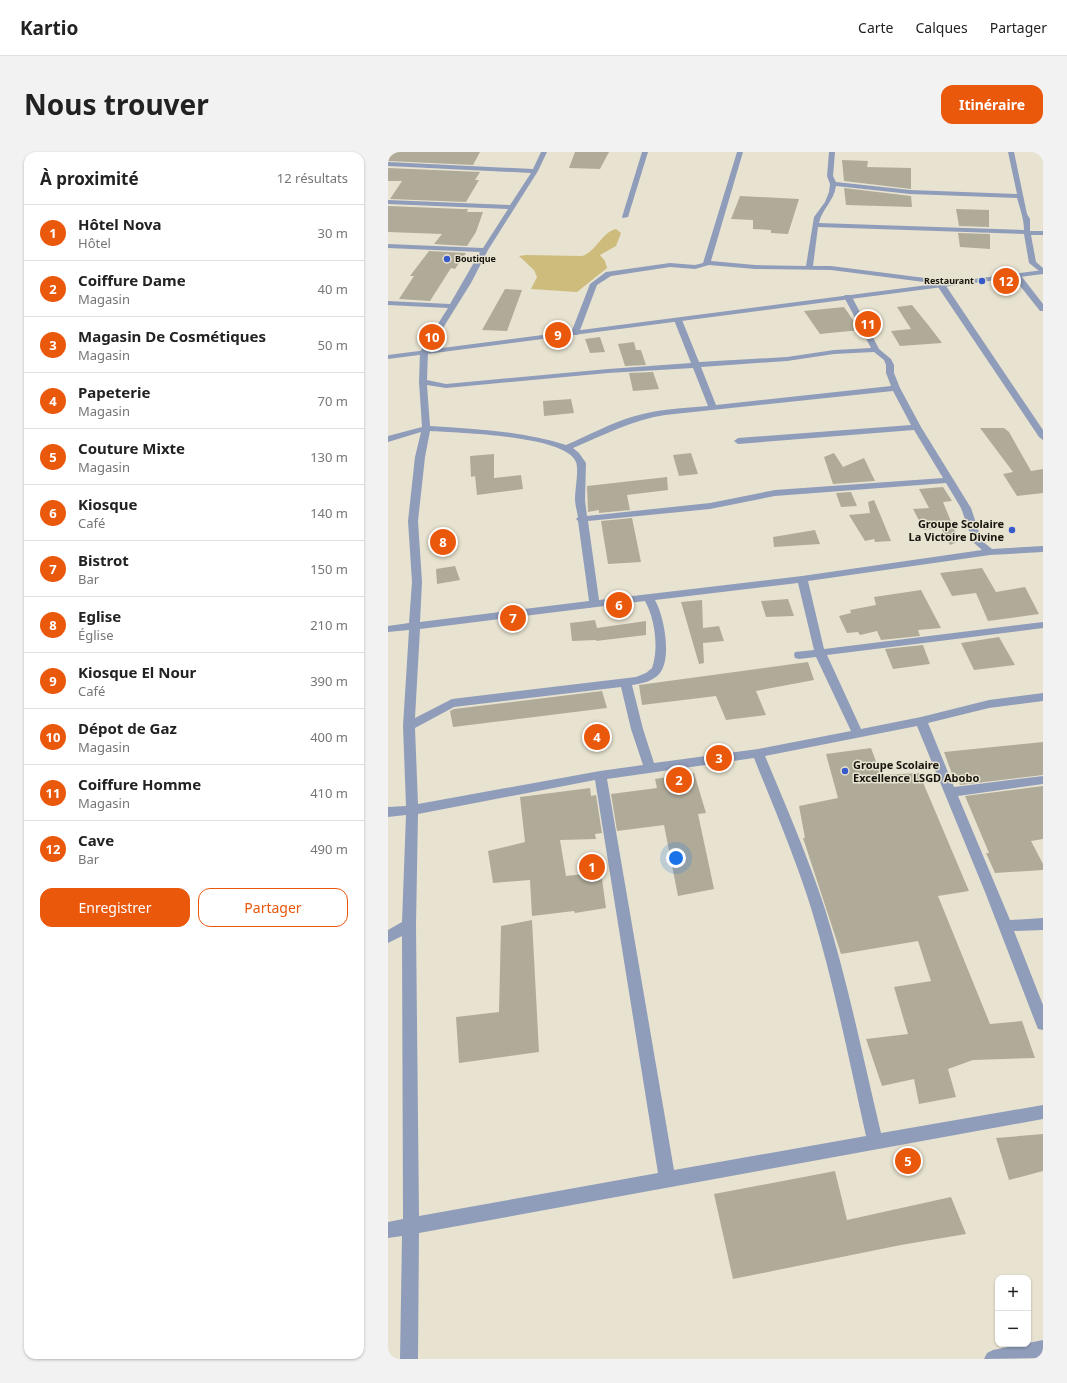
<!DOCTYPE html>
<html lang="fr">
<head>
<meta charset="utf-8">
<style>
  :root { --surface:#fff; --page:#f2f2f2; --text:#222; --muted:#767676; --line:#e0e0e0; --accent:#ea580c }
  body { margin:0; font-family:"Noto Sans",sans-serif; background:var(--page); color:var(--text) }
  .controls { position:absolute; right:12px; bottom:12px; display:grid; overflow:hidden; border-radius:8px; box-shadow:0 1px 3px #0004 }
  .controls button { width:36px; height:36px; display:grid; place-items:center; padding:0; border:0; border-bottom:1px solid var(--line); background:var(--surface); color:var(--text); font:20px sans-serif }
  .you { position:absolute; left:288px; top:706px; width:14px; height:14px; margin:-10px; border:3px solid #fff; border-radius:50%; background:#1a73e8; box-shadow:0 0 0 6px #1a73e833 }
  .badge { display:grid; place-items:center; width:26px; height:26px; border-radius:50%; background:var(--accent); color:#fff; font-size:13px; font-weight:700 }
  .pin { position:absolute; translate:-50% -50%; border:2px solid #fff; box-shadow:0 1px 4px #0006 }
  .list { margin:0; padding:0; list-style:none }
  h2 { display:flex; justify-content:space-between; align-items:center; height:52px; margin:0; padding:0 16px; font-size:17px }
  h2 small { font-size:13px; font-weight:400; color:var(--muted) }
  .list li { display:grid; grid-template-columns:26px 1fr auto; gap:12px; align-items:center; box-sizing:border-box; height:56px; padding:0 16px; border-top:1px solid var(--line) }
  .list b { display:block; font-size:15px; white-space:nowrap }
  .list p { margin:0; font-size:13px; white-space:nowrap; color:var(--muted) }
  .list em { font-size:13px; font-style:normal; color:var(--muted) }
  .actions { display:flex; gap:8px; padding:12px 16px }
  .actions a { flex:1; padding:9px 0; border:1px solid var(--accent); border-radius:12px; text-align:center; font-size:14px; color:var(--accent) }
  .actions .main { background:var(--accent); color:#fff }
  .map { position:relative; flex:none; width:655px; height:1207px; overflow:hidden; border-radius:12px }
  header { display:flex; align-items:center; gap:24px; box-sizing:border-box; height:56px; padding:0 20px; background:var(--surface); border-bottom:1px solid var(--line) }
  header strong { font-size:19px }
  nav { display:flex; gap:22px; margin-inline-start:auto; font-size:14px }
  .intro { display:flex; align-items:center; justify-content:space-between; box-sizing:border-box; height:96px; padding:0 24px }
  h1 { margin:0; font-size:28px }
  .button { padding:10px 18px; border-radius:12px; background:var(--accent); color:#fff; font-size:14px; font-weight:700 }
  main { display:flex; gap:24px; padding:0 24px }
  aside { flex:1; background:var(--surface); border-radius:12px; box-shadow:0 1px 3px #0004 }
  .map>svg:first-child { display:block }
  .green { fill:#cdbc7c }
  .building { fill:#b0ab99 }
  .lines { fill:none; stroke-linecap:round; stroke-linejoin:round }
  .minor { fill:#909dba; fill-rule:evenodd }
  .tertiary { fill:#909dba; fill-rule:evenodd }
  .poi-dot { fill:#375acb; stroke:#e8e3d0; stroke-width:1.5 }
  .labels { text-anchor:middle; stroke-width:3; stroke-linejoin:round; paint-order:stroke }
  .far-poi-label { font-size:9px; font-weight:bold; fill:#17150e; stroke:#e8e3d0; text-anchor:start }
  .poi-label { font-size:11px; font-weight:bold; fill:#17150e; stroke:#e8e3d0; text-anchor:end }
</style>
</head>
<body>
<header>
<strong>Kartio</strong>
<nav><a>Carte</a><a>Calques</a><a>Partager</a></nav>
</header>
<div class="intro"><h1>Nous trouver</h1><a class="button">Itinéraire</a></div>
<main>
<aside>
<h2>À proximité<small>12 résultats</small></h2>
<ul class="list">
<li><span class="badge">1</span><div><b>Hôtel Nova</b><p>Hôtel</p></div><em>30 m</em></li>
<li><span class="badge">2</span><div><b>Coiffure Dame</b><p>Magasin</p></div><em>40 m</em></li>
<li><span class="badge">3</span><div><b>Magasin De Cosmétiques</b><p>Magasin</p></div><em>50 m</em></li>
<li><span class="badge">4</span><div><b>Papeterie</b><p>Magasin</p></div><em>70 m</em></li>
<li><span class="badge">5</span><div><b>Couture Mixte</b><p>Magasin</p></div><em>130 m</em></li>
<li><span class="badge">6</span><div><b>Kiosque</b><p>Café</p></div><em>140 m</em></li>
<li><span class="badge">7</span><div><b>Bistrot</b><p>Bar</p></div><em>150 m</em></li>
<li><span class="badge">8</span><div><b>Eglise</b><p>Église</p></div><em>210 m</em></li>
<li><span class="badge">9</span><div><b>Kiosque El Nour</b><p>Café</p></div><em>390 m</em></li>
<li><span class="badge">10</span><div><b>Dépot de Gaz</b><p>Magasin</p></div><em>400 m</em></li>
<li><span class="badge">11</span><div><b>Coiffure Homme</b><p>Magasin</p></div><em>410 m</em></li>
<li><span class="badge">12</span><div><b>Cave</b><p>Bar</p></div><em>490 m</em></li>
</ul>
<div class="actions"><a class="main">Enregistrer</a><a>Partager</a></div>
</aside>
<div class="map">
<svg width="655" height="1207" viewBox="0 0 655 1207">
  <rect width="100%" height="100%" fill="#e8e3d0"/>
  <path class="green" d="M228,77l5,4 -5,13 -16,9 5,6 2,7 -30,24 -46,-3 6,-12 -3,-7 -15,-14 7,-1 56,1c14,-4 20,-24 34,-27z"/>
  <g class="building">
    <polygon points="0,0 92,0 85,13 0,9"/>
    <polygon points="187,0 221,0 212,17 181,16"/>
    <polygon points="454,8 480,9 479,15 523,16 523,37 456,29"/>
    <polygon points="0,16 92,20 87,28 91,28 78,50 2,47 14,29 0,29"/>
    <polygon points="456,36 523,44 524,55 458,53"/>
    <polygon points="352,44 411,47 400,82 383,81 383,78 365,77 365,68 343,67"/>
    <polygon points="0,54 74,57 80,57 79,60 95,60 88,80 79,94 46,92 54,82 0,80"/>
    <polygon points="568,57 601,58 601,75 571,74"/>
    <polygon points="570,81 602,82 602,97 572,95"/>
    <polygon points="41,99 78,101 67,117 63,116 42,149 11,147 26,124 22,124"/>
    <polygon points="117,137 134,138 119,179 94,178"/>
    <polygon points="524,153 541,174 554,191 512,194 503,179 523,177 509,155"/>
    <polygon points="456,155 472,178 432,182 416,159"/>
    <polygon points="212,185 217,200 202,201 197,187"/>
    <polygon points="246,190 248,198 253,198 258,213 237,214 230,192"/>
    <polygon points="265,220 271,237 245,239 241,221"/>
    <polygon points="183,247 186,261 156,264 155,249"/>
    <polygon points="592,276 616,276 621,280 643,319 655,317 655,341 629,344 615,322 625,320"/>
    <polygon points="303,301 310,322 291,324 285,303"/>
    <polygon points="446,301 455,315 476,306 487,329 445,332 436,305"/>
    <polygon points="106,302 106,326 133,323 135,337 89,343 87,324 83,325 82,304"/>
    <polygon points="279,325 280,338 239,343 242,358 211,361 211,358 200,360 199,334"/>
    <polygon points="555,335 564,349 555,350 571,389 562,393 553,376 536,378 525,357 541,356 531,337"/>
    <polygon points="463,340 469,354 453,355 448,341"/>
    <polygon points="486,348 494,367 503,389 487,390 486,387 477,389 461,363 482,361 480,350"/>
    <polygon points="244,366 253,410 220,412 213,369"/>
    <polygon points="427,378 432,392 386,395 385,385"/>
    <polygon points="67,414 72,428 49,432 48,417"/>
    <polygon points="594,416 608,440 637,435 651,462 600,469 588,441 564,444 552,421"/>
    <polygon points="533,438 553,476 530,478 532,484 493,488 489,479 472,483 470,480 459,481 451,464 463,461 462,458 488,453 486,445"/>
    <polygon points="400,447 406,464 378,465 373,449"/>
    <polygon points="314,448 315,476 331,474 336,489 315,491 316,511 311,512 293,450"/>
    <polygon points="207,468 209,476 258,469 258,483 208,489 208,488 184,489 182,471"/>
    <polygon points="611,485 627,513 586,518 573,491"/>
    <polygon points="535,493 542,512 505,517 497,497"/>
    <polygon points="420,510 426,528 368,539 378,563 338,568 328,544 254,553 251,533"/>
    <polygon points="214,539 219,556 65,575 62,559 66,557"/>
    <polygon points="655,590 655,623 572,633 568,622 564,622 556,600"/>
    <polygon points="483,596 493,623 531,621 581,739 550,744 602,872 634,869 647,906 585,908 560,917 568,945 531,952 526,927 494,934 478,887 520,882 506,835 543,829 530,789 453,802 415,686 417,686 411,654 450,646 438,602"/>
    <polygon points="306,621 318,661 310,662 326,737 290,744 276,673 229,679 223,642 269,636 267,627"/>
    <polygon points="655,634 655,687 643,689 655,712 655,718 607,721 598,701 601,701 577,644"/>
    <polygon points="202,636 203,644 208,643 214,681 207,682 208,687 172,688 178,724 213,720 218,756 187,761 186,759 144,764 142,728 105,731 100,699 137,690 132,645"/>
    <polygon points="144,768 151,900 71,911 68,865 111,860 113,774"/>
    <polygon points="655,982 655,1019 621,1028 608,986"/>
    <polygon points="447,1019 459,1068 563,1045 578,1082 513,1093 345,1127 326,1042"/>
  </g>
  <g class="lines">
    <g class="minor">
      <path d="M153,0h6l-9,19 -50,79 -17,33 -43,69 -1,28 19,4 162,-15 83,-6 -17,-43 4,-2 4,2 17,42 88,-5 47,-7 37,-2 -27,-51 1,-2h6l28,54 12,10 3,6v8l6,15 21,39 50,81 11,33 10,8 51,-3v6l-53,3 -182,26 16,68 219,-27v6l-216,27 34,74 60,-12 68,-17 54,-7v8l-54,7 -61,15 26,64 89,-11v8l-85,12 52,124 33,-2v12l-29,1 29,74v25l-5,-1 -2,-5 -51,-132 -68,-166 -152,30c21,50 43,101 60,153 23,73 38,149 56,224l162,-28v14l-624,114 -1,126h-18l2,-123 -14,2v-16l15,-3 -1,-283 -14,7v-13l14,-8 4,-107 -18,2v-10l18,-1 -3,-80 6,-96 -21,2v-6l21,-3 3,-41 -4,-61 7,-64 6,-25 -33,10v-6l34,-9 -3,-45 1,-30 28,-44 -60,-3v-4l62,3 30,-52 -92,-4v-4l95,4 25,-39 -120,-5v-4l122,5 21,-32 -143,-7v-4l145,7zM486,200l10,8 2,5v8l5,13 -175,19 -15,-38 86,-6 47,-7zM305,216l15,38c-25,2 -49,3 -73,10 -24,7 -46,19 -69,29 -44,-14 -90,-16 -136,-19l-3,-41 19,3 162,-15zM505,239l18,34 -173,13 -4,3 4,3 176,-14 29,48 -168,12 -65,13 -123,13 -2,-16 1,-37 -7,-10 -6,-5c31,-13 59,-28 92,-33zM42,279c27,2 136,4 146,31 3,8 -1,27 -1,37 0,6 2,12 3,18l-2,2 2,2 11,80 -169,21 2,-40 -4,-61 7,-64zM558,331l15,25 12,34 9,8 -180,26 -203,24 -11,-79 122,-12 65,-13zM410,431l16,67 -19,2 -1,3 1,3 4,1 17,-2 35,74 -93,18 -104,14 -11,-34 -11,-44c9,-1 22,-4 28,-12 12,-16 4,-57 -5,-73zM257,449c10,18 14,48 7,67l-6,5 -10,4 -184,22 -37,19 5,-89zM233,535l10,42 12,36 -43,6 -182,33 -3,-76 39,-21zM366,606c20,50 41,99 57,150 23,75 38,152 55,228l-192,34 -67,-391zM207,628l63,393 -239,43 -3,-291 2,-111z"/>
      <polygon points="254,0 260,0 240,65 235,66 234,65"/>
      <path d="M349,0h6l-32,109 44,4 51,1 8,-49 11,-15 4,-10 1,-8 -3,-8 2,-24h6l-2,24 3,6 74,8 107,4 -9,-42h6l13,62 3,5v12h13v4h-12l5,27 7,6v6l-14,-11 -5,-29 -206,-7 -5,39h18l94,12 19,5 99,147v10l-4,-3 -101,-150 -14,-5 -93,-12 -76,-1 -46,-4 -14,4 -25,-2 -59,9 -14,9 -18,48 -1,2h-6l-1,-2 19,-49 16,-12 64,-9 25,2 8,-2zM448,34l74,8 107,4c3,11 7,21 7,32l-205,-7c3,-14 15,-22 17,-37z"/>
      <polygon points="625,121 631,121 655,152 655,159 652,159 625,125"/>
      <polygon points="655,1188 655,1206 596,1207 599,1201 605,1198"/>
    </g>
    <polygon class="tertiary" points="655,118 655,122 0,207 0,203"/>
  </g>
  <g class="poi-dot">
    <circle cx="59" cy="107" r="4"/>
    <circle cx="594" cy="129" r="4"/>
    <circle cx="624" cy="378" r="4"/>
    <circle cx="457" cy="619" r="4"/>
  </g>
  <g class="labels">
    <g class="far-poi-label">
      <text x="67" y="110">Boutique</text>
      <text x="586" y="132" text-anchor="end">Restaurant</text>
    </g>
    <g class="poi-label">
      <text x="616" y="376">Groupe Scolaire<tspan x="616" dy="13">La Victoire Divine</tspan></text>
      <text x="465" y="617" text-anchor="start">Groupe Scolaire<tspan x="465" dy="13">Excellence LSGD Abobo</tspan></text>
    </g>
  </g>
</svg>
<div class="controls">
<button>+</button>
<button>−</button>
</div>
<div class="you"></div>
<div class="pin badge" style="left:204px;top:715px">1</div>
<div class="pin badge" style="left:291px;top:628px">2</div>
<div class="pin badge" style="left:331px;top:606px">3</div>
<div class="pin badge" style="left:209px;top:585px">4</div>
<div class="pin badge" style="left:520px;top:1009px">5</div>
<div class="pin badge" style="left:231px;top:453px">6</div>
<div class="pin badge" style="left:125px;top:466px">7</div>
<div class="pin badge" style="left:55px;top:390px">8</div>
<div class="pin badge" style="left:170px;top:183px">9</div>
<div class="pin badge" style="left:44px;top:185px">10</div>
<div class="pin badge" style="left:480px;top:172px">11</div>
<div class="pin badge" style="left:618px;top:129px">12</div>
</div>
</main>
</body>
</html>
